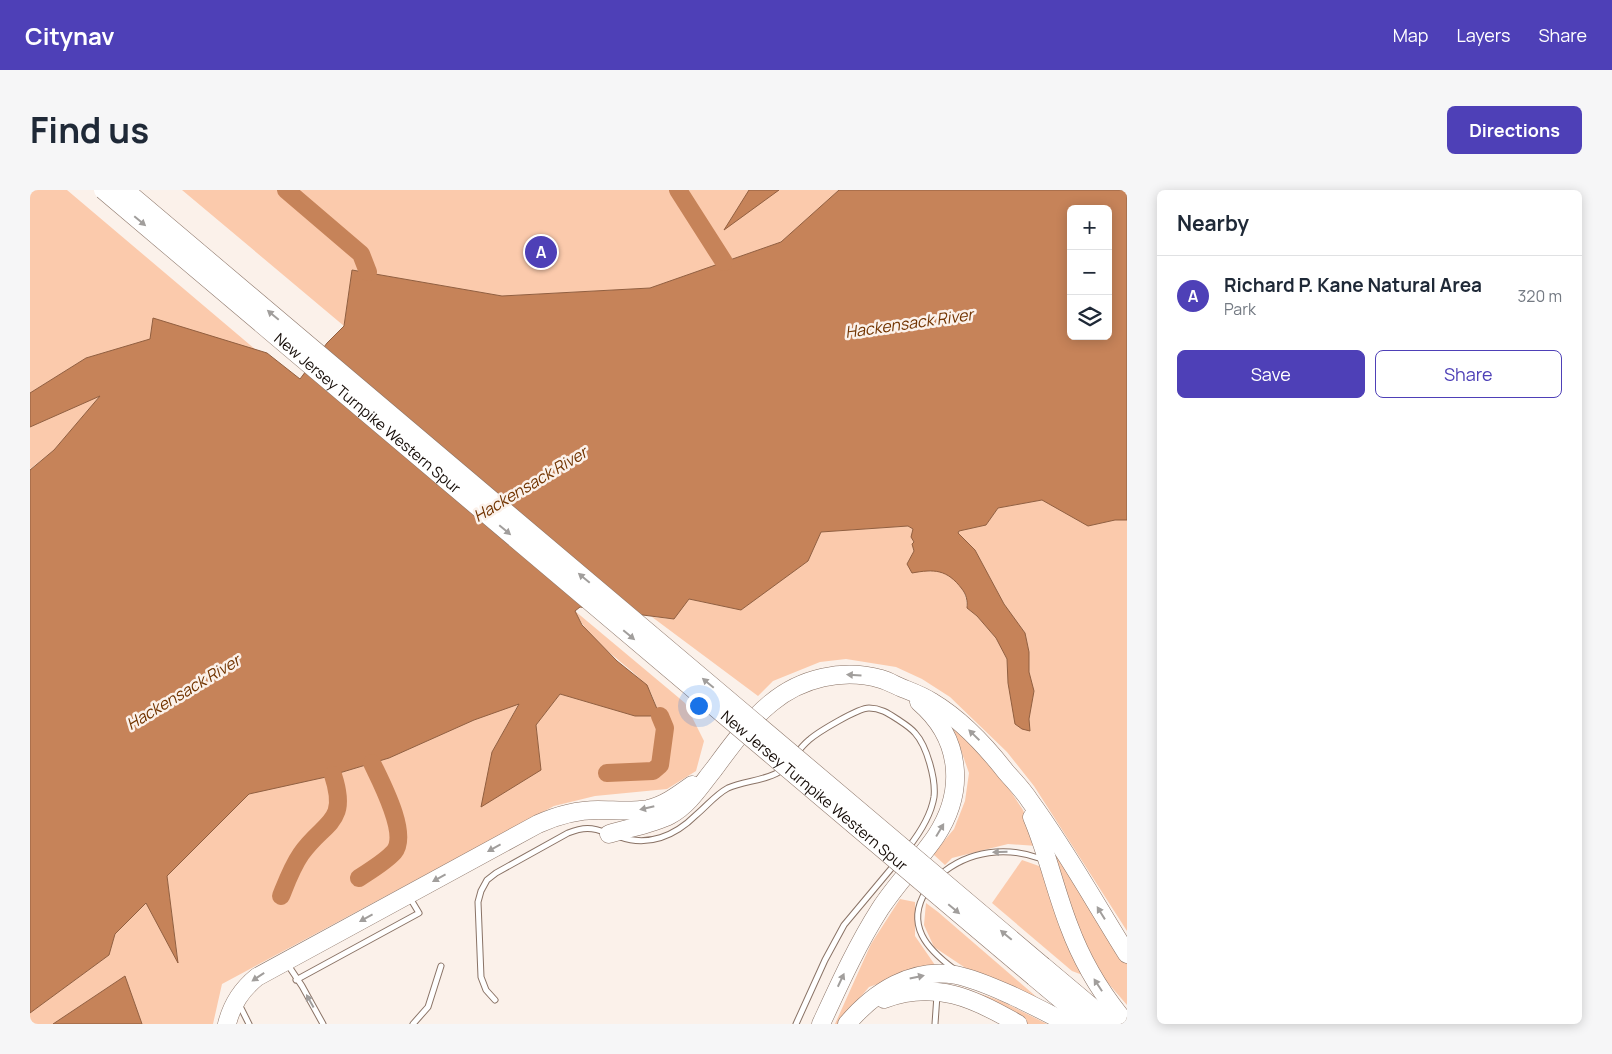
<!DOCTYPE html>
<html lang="en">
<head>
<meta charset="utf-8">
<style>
  :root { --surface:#fff; --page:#f6f6f7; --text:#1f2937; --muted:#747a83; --line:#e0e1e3; --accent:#4e40b7 }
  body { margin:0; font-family:Manrope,sans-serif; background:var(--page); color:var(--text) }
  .controls { position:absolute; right:15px; top:15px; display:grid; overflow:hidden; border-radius:8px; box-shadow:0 2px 12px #0003 }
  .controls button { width:45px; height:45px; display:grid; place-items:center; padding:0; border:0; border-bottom:1px solid var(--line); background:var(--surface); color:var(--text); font:25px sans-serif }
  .you { position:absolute; left:668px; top:515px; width:18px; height:18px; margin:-12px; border:4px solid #fff; border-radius:50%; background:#1a73e8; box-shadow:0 0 0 8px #1a73e833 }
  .badge { display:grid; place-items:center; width:32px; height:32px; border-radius:50%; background:var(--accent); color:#fff; font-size:16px; font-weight:700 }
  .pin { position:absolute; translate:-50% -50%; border:2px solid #fff; box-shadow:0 1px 5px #0006 }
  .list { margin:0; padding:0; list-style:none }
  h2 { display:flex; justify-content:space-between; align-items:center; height:65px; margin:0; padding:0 20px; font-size:21px }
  h2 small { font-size:16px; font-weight:400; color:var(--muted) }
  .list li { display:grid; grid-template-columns:32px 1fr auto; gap:15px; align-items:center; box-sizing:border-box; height:80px; padding:0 20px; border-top:1px solid var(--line) }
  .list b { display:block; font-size:19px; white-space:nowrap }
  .list p { margin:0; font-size:16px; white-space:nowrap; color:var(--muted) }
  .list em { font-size:16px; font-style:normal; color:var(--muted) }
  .actions { display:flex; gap:10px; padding:15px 20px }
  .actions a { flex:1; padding:11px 0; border:1px solid var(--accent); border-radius:8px; text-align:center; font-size:18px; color:var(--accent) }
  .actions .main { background:var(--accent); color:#fff }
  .icon { flex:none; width:28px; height:28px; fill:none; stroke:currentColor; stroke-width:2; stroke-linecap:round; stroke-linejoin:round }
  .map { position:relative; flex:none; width:1097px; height:834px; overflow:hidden; border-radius:8px }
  header { display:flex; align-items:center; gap:30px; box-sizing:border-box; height:70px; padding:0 25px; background:var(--accent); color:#fff }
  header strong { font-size:24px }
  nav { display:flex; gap:28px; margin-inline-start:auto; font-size:18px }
  .intro { display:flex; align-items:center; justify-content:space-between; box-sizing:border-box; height:120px; padding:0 30px }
  h1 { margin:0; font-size:35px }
  .button { padding:12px 22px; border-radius:8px; background:var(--accent); color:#fff; font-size:18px; font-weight:700 }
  main { display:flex; gap:30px; padding:0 30px }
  aside { flex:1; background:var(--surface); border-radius:8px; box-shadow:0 2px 12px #0003 }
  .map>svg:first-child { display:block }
  .green { fill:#fbcaac }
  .water { fill:#c68359; stroke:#915f40; fill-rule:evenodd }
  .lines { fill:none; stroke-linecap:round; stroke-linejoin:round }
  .river { stroke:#c68359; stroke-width:18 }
  .service-casing { stroke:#8a7366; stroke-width:7 }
  .motorway-casing { stroke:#8a7366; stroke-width:19 }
  .service { stroke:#fff; stroke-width:5 }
  .motorway { stroke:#fff; stroke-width:18 }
  .motorway-bridge-casing { stroke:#8a7366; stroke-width:19; stroke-linecap:butt }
  .motorway-bridge { stroke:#fff; stroke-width:18 }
  .oneway { fill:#a19e9c }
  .labels { text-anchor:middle; stroke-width:5; stroke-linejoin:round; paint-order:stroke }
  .street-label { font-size:15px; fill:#150c07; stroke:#fbf1ea }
  .water-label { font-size:16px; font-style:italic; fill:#723400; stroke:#fbf1ea }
</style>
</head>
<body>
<header>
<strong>Citynav</strong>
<nav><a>Map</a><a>Layers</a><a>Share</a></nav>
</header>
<div class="intro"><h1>Find us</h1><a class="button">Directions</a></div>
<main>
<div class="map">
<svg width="1097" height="834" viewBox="0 0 1097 834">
  <rect width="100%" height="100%" fill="#fbf1ea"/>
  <g class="green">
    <polygon points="0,0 37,0 226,160 123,129 121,149 56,168 0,203"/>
    <polygon points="152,0 809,0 751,52 620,98 472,106 322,80 314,136"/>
    <polygon points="71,205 24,260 0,279 0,237"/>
    <path d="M1013,310l45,26 27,-6h12v411l-93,-145 -27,-34 -57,-55 -28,-18 -26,-12 -50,-8 -26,3 -47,19 -15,15 -106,-79 22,2 14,-20 53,11 67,-49 13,-29 87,-6 5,3 1,22 -7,13c6,2 12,6 19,7 5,1 11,-1 15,1 15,4 27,21 26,36l10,8 19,22 11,21 1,24 22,48 -1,-12 5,-28 -5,-19v-20l-4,-19 -21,-29 -29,-54 -17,-17 1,-2 27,-6 12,-17z"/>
    <path d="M545,421l110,92 19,38 -8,30 -29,18 -72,7 -41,10 -332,178 -9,40h-71l-17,-48 -72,48h-23v-11l79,-58 6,-21 31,-31 32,58 -11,-85 82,-82 77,-17 63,-19 85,-38 45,-17 -27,49 49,18 -5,-45 24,-31 75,22h25c-4,-9 -8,-25 -15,-32 -23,-25 -55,-40 -70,-73z"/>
    <polygon points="921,532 964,576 993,620 1007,656 978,654 922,668 915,675 903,664 924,639 935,611 939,583"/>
    <path d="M1021,651l76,120v44c-9,-11 -20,-22 -27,-33 -23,-39 -37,-88 -49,-131z"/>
    <polygon points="992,670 1009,676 1017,691 1055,786 1042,781 962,713"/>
    <polygon points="870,709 885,712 885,746 907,778 879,783 839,797 808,834 805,834 841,754"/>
    <polygon points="896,713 908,722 1024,822 943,783 904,757 894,735"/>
    <polygon points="928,796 971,811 1017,834 993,834 931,801"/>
  </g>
  <g class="water">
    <polygon points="719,0 749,0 694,40"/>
    <path d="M809,0h288v330h-12l-27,6 -46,-26 -44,8 -12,17 -27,6 -1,2 17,17 29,54 21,29 4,19v20l5,19 -5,28 1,12 -8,-2 -7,-5 -7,-41 -1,-24 -11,-21 -19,-22 -10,-8c1,-7 -1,-14 -5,-19 -15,-20 -28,-20 -50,-16l-5,-9 7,-13 -2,-7 2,-2 -3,-5 2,-8 -5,-3 -87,6 -13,29 -67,49 -52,-11 -15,20 -94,-12 -5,4 7,14 35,36 30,24 13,31h-25l-75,-22 -24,31 5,45 -60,37 11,-55 27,-48 -45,16 -85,38 -63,19 -77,17 -82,82 11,87 -32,-60 -31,31 -6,21 -79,58v-543l24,-20 46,-54 -70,31v-34l56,-35 64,-19 3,-21 114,35 33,26 27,-36 17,-17 8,-56 150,26 148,-8 131,-46zM1041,19h37v127h-37z"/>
    <polygon points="95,786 112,834 23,834"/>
  </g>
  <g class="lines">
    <g class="river">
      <polyline points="256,0 331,64 338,82"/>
      <polyline points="648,0 694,72"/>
      <polyline points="577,583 623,581 630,575 635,538 630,526"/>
      <path d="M329,688c12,-8 26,-16 35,-26 15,-18 -13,-70 -22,-89"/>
      <path d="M251,706c6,-15 11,-29 20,-42 23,-33 48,-30 32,-79"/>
    </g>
    <defs>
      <g id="service">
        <path d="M766,564c4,-5 8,-10 13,-14 9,-8 49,-32 60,-32 11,0 19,5 28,11 6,4 13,8 18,14 12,13 21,47 19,64 -3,18 -15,37 -26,51"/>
        <path d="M590,647c28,10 55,-1 76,-22 11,-9 19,-20 32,-27 16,-7 41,-8 54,-18"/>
        <path d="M910,685c29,-25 67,-29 102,-16"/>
        <path d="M896,701c-21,34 1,58 28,78"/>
        <polyline points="258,775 272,796 293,834"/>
        <polyline points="266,790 389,723 380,708"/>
        <path d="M465,810l-9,-10 -5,-13 -3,-75 3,-11 6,-11 9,-7 72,-40c15,-6 24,-6 39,0"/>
        <polyline points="209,814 219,834"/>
        <polyline points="383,834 398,817 411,776"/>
        <polyline points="766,834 795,770 814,735 865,674"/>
        <polyline points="905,834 907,805"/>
      </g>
      <g id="motorway">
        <path d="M1002,627c15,35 23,73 37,109 13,35 33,69 58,98"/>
        <path d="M579,644c19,-6 44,-10 61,-19 19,-10 31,-30 44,-46 17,-23 35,-48 57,-66 30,-25 72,-35 110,-24 7,2 14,6 21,9 10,4 21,8 30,14 30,18 53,43 74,70 8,9 17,18 24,29 36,49 65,102 97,153"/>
        <polyline points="1013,776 1082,834"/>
        <polyline points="1004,787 1060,834"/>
        <path d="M854,809c50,-19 90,-1 134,25"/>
        <path d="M197,834c5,-20 14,-34 30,-47l281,-153c20,-9 39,-14 60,-14 17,0 34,2 50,-1 17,-4 30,-14 44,-24"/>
        <path d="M791,834c18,-39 36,-79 59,-115 17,-26 39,-48 56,-73 30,-46 25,-98 -17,-134"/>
        <path d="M817,834c27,-32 65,-57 109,-49 20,4 39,13 57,21 19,9 37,18 55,28"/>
      </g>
    </defs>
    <use href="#service" class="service-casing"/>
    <use href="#motorway" class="motorway-casing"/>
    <use href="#service" class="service"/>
    <use href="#motorway" class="motorway"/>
    <defs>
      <g id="motorway-bridge">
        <path id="s1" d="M73,0l931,787"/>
        <polyline points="95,0 1013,776"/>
      </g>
    </defs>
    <use href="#motorway-bridge" class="motorway-bridge-casing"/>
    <use href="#motorway-bridge" class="motorway-bridge"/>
  </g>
  <defs><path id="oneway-solid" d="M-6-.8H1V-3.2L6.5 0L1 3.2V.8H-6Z" transform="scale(1.25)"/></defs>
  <g class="oneway">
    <use href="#oneway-solid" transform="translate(110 31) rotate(40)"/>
    <use href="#oneway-solid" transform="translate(243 125) rotate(-140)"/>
    <use href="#oneway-solid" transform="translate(475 340) rotate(40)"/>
    <use href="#oneway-solid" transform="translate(554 388) rotate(-140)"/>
    <use href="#oneway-solid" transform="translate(599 445) rotate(40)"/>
    <use href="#oneway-solid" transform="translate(824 485) rotate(-177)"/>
    <use href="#oneway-solid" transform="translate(678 493) rotate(-140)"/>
    <use href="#oneway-solid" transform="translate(944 545) rotate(-136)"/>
    <use href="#oneway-solid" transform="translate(617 618) rotate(167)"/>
    <use href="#oneway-solid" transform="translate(910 640) rotate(-59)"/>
    <use href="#oneway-solid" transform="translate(464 658) rotate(151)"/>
    <use href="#oneway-solid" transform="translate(970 662) rotate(179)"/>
    <use href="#oneway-solid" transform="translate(409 688) rotate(151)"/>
    <use href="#oneway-solid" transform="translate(924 719) rotate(40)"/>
    <use href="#oneway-solid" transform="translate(1071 723) rotate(-122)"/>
    <use href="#oneway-solid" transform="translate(336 728) rotate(151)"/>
    <use href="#oneway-solid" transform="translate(976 745) rotate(-140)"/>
    <use href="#oneway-solid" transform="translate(228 787) rotate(146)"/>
    <use href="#oneway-solid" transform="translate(887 787) rotate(-12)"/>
    <use href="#oneway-solid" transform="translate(811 790) rotate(-65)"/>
    <use href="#oneway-solid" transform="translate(1068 795) rotate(-123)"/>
    <use href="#oneway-solid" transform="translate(280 811) rotate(-119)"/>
  </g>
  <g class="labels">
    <g class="street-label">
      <text dy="5" stroke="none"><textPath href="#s1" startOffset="346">New Jersey Turnpike Western Spur</textPath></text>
      <text dy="5" stroke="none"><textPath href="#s1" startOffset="931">New Jersey Turnpike Western Spur</textPath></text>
    </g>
    <g class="water-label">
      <text transform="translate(879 133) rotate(-8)" y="6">Hackensack River</text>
      <text transform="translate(500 294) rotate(-31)" y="6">Hackensack River</text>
      <text transform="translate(153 502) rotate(-31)" y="6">Hackensack River</text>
    </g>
  </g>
</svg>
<div class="controls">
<button>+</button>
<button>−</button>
<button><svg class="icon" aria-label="layers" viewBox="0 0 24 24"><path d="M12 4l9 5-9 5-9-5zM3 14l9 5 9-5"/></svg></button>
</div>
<div class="you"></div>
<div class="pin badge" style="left:511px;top:62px">A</div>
</div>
<aside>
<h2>Nearby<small></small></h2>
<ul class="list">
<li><span class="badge">A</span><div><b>Richard P. Kane Natural Area</b><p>Park</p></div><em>320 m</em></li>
</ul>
<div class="actions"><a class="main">Save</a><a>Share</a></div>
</aside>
</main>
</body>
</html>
